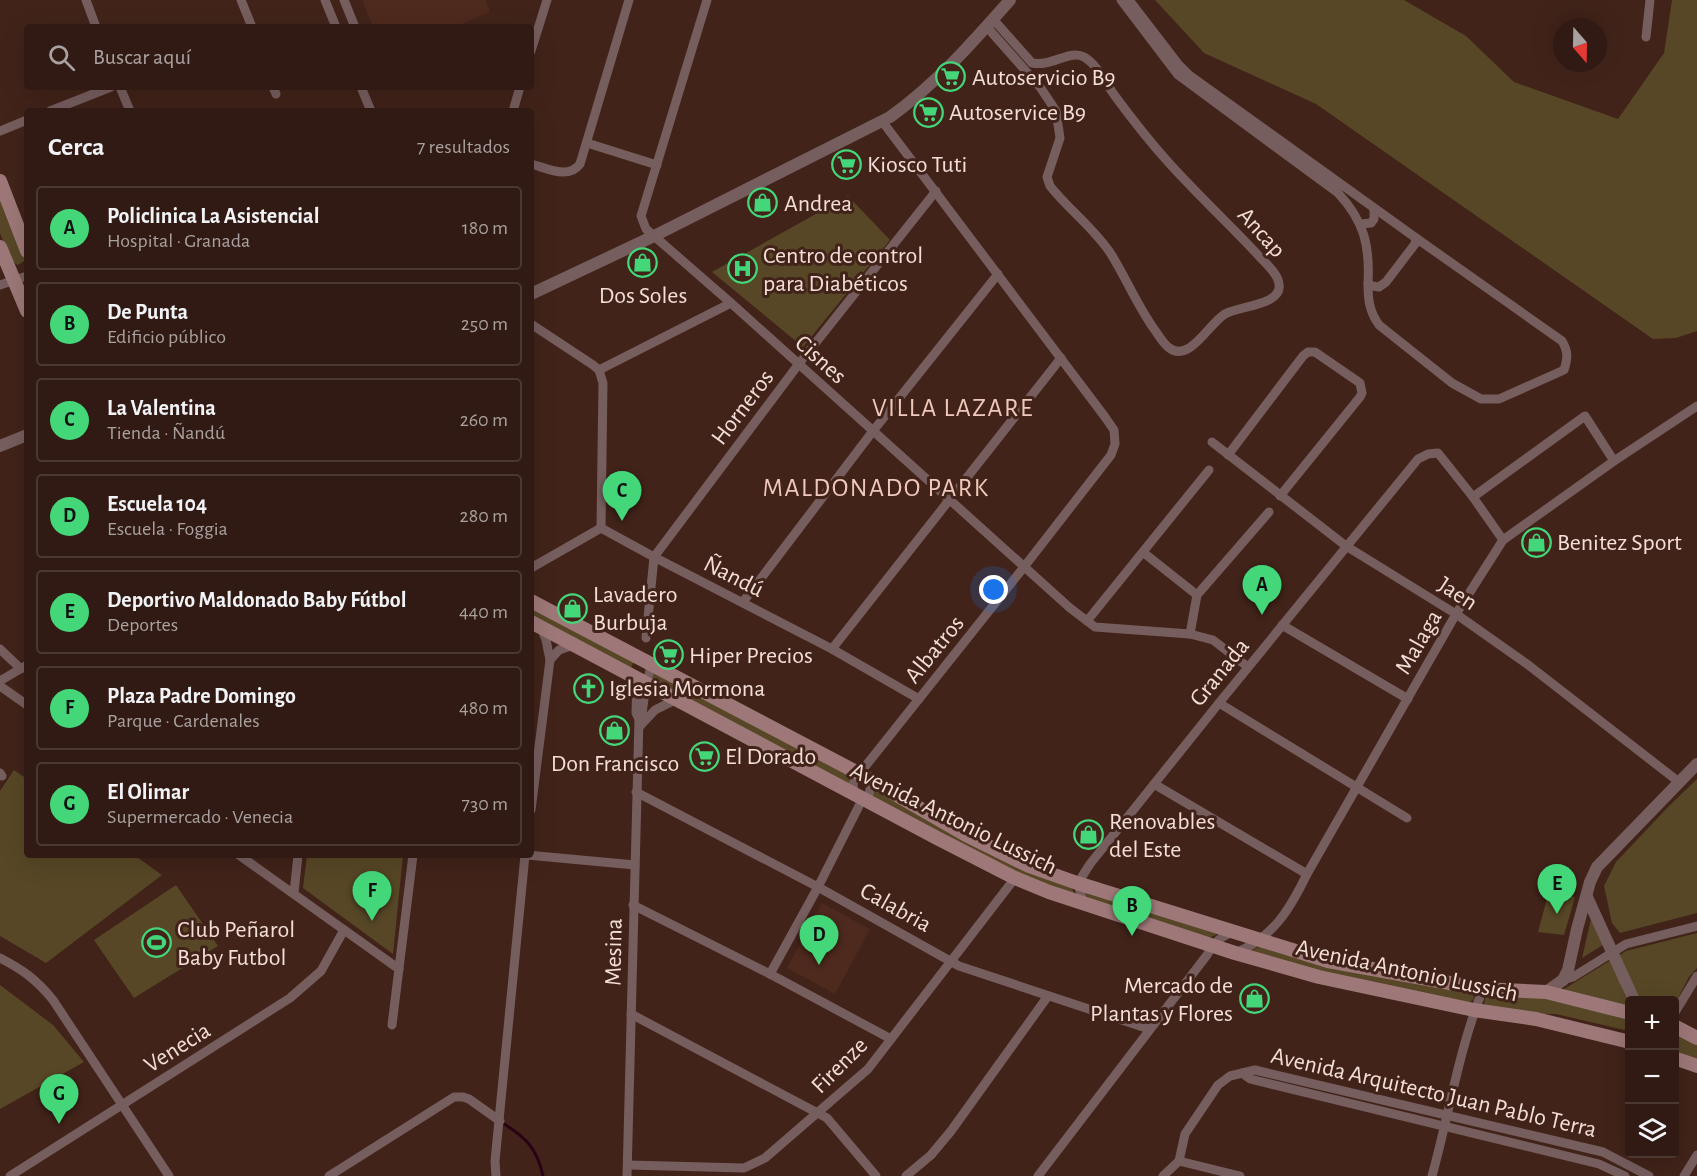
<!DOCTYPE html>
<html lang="es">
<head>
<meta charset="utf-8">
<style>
  :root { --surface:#311a13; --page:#3d2721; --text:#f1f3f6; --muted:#a8a1a0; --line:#4c3833; --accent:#44d77a }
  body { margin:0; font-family:"Alegreya Sans",sans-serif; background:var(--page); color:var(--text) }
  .controls { position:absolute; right:18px; bottom:18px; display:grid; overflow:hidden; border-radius:6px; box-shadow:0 6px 24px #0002 }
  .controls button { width:54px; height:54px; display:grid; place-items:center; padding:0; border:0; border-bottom:2px solid var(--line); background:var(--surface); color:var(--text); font:30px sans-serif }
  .compass { position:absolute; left:1553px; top:18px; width:54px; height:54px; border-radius:50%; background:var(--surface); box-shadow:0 6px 24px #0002; rotate:160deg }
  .you { position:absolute; left:994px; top:590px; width:21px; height:21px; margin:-15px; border:4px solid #fff; border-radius:50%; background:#1a73e8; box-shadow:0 0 0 9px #1a73e833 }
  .badge { display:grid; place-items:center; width:39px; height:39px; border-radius:50%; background:var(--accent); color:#111; font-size:20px; font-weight:700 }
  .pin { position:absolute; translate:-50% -50px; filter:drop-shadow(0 2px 3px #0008) }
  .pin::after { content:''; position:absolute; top:32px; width:21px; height:18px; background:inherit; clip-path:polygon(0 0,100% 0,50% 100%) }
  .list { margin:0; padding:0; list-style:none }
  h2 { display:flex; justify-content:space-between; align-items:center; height:78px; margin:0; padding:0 24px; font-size:26px }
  h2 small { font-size:20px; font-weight:400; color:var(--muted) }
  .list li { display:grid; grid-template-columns:39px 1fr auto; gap:18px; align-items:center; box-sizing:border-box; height:84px; margin:0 12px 12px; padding:0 12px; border:2px solid var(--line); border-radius:6px }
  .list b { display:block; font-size:22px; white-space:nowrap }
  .list p { margin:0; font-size:20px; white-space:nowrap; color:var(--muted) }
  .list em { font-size:20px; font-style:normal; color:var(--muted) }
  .icon { flex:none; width:33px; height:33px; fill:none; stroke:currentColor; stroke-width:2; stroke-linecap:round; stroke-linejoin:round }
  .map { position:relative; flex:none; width:1697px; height:1176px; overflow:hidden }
  .search { position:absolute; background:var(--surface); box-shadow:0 6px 24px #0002; left:24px; top:24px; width:510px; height:66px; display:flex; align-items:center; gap:15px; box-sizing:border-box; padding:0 21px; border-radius:6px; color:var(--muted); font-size:22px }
  .panel { position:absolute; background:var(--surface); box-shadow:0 6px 24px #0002; left:24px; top:108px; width:510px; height:750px; border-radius:6px }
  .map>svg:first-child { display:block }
  .built { fill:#4e291d }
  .green { fill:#574726 }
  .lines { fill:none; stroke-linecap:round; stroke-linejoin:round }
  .stream { stroke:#290215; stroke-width:3 }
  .minor { stroke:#765d5e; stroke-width:9 }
  .tertiary { stroke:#765d5e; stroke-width:12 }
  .secondary { stroke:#9e7879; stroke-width:14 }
  .labels { text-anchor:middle; stroke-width:6; stroke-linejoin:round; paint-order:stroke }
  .poi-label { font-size:24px; fill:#f3dfd8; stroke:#412319; text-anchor:start }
  .street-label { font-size:24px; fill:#f3dfd8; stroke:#412319 }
  .neighbourhood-label { font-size:26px; letter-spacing:1.5px; fill:#f0c8bb; stroke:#412319 }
</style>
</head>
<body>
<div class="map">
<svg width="1697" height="1176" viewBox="0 0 1697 1176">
  <rect width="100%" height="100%" fill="#412319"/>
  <g class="built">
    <polygon points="362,0 485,0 490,12 455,27 373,27"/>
    <polygon points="822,903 870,929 835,994 787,968"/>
  </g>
  <g class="green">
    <polygon points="1155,0 1404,0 1466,36 1514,82 1618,119 1664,53 1672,0 1697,0 1697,331 1676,338 1653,339 1316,104 1204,53"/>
    <polygon points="0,195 25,256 24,261 18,265 11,261 0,233"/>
    <polygon points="848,196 890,240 803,347 712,272"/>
    <polygon points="531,608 634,661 630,670 531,617"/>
    <polygon points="654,672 853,775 849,786 652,681"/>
    <polygon points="14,770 27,779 27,855 134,855 162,875 46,963 0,936 0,791"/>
    <polygon points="1697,779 1697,913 1620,933 1612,923 1604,886 1616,862 1668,807"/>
    <polygon points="875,788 1070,885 1076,896 1015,872 870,797"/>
    <polygon points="307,855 403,855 393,954 303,888"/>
    <polygon points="176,885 218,946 134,998 94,940"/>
    <polygon points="1083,889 1220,933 1209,938 1089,900"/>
    <polygon points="1549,891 1575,897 1564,935 1538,932"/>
    <polygon points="1591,919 1603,945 1582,958"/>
    <polygon points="1697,933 1697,968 1689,977 1675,1004 1674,1000 1639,1000 1618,956 1626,951"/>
    <polygon points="1261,946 1473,993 1474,999 1469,1003 1325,974 1250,951"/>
    <polygon points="1611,960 1629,1006 1563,990 1564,989"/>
    <polygon points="0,985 53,1025 84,1062 0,1109"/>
    <polygon points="1491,995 1537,997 1629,1018 1629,1031 1556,1014 1529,1014 1484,1006 1485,998"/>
    <polygon points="1674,1031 1697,1042 1697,1062 1675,1053"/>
  </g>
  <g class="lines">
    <path class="stream" d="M501,1122c24,15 36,25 42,54"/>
    <g class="minor">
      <polyline points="86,0 96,27"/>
      <polyline points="241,0 252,27"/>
      <polyline points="325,0 336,27"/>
      <polyline points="344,0 355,27"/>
      <polyline points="707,0 641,216 646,229 731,303 1070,608 1095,627 1190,634 1213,640 1248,667"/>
      <path d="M1121,0l57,75 160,118c26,28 32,52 30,90l4,3 7,1 7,-5 29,-38 1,-6 -227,-163 -10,-10 -50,-65"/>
      <path d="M986,26l54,61 16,24 4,27 -13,39 3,9c19,24 44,42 61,68 15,24 26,51 43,75 4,5 8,13 14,18 21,18 41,-24 57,-33 14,-8 58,-9 54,-30 -1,-11 -14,-21 -21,-29 -29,-31 -60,-60 -89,-92 -19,-21 -37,-44 -54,-67 -9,-12 -18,-32 -31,-39 -14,-8 -32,10 -52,6l-39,-44"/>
      <polyline points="1646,37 1650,0"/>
      <polyline points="531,51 547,0"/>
      <polyline points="120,87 130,111"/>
      <polyline points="273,87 276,94"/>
      <polyline points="361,87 371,111"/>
      <polyline points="50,111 111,87"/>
      <polyline points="513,111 520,87"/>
      <polyline points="0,131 27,120"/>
      <polyline points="587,143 657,165"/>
      <path d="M531,164c16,4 37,16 49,0l49,-164"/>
      <polyline points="1361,224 1371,223 1374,219 1374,209"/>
      <path d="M1368,283c0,16 1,28 11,42l73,58 29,16h18l65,-29c4,-12 4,-19 -2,-29l-146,-103"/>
      <polyline points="0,285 27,276"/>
      <polyline points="531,324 593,365 599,370 603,383 601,528"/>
      <polyline points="599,370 731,303"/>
      <polyline points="1212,442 1346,546 1456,614 1527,664 1679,782"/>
      <polyline points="1228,455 1303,356 1308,352 1315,352 1360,383 1362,393 1360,397 1280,496"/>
      <polyline points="1473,497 1585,416 1614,461"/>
      <polyline points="1144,553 1197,595"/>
      <polyline points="531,568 601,528 654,557 832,649 919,699"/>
      <polyline points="743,602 873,431 998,274"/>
      <polyline points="1087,621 1209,470"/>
      <polyline points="1282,625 1408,699"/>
      <polyline points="1190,634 1197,595 1269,512"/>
      <polyline points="646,638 654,557 798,365 936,191"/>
      <polyline points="0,649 21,669"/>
      <polyline points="832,649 1061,358"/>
      <polyline points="550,660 559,650 574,645"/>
      <polyline points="0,681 27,665"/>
      <polyline points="0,686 27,705"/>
      <polyline points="1219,703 1407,818"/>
      <polyline points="639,719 642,714 646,684 650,671 649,662"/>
      <polyline points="640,726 655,710 677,699"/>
      <polyline points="0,773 2,776"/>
      <polyline points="1154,784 1307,874"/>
      <polyline points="636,792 818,887 959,966 1149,1029"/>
      <polyline points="854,794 853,784 856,778 1024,567 1111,455 1115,444 1114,430 1105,417 882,121"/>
      <polyline points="531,810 550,660 546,640 541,627"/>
      <polyline points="239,855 399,969"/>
      <polyline points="527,855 635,865"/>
      <polyline points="294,893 298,855"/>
      <path d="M1085,904c-10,-21 -7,-21 5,-40l129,-161 199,-244 10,-5 10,-1 35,44 30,43"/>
      <polyline points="633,905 770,974 891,1039"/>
      <path d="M1235,953c38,-15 55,-44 72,-79l149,-260 47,-74 111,-79 83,-55"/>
      <path d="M0,958c23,12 36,21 53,42l116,176"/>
      <polyline points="770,974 818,887 863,798 869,794 872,781"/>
      <polyline points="1563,980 1573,977 1626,944 1697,926"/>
      <polyline points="631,1014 827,1118 876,1176"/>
      <polyline points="1674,1014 1697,976"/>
      <polyline points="392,1025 413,855"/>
      <polyline points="1242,1073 1250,1079 1599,1164 1625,1176"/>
      <polyline points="1179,1161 1240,1176"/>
      <polyline points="628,1165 744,1168 765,1158 868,1069 1015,878"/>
      <polyline points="10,1176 290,998 321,971 344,930"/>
      <polyline points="329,1176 454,1097 463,1097 469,1099 500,1121"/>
      <polyline points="496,1176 495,1161 525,855"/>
      <polyline points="627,1176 639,719 636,713 637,679"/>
      <polyline points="906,1176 931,1155 951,1131 1048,996"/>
      <path d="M1038,1176l169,-221c7,-12 13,-19 27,-23"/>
      <polyline points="1163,1176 1179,1161 1185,1134 1218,1085 1230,1076 1255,1070 1603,1152 1649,1176"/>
      <path d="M1432,1176c17,-62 27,-127 51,-187"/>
      <polyline points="1684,1176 1697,1155"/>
    </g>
    <g class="tertiary">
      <path d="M531,294l123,-58 236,-119c46,-33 83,-75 120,-117"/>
      <polyline points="0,446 27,435"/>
      <polyline points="1587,897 1634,1000"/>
      <polyline points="1546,992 1563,980 1568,970 1577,929 1590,882 1597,867 1697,764"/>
    </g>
    <g class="secondary">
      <polyline points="0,181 27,251"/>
      <polyline points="0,247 27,311"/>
      <polyline points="531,601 860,774 966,835 1029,866 1077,883 1328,961 1483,989 1546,992 1630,1013"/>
      <polyline points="531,622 937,838 1015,878 1049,892 1235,953 1319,977 1474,1010 1536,1019 1630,1042"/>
      <polyline points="1674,1026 1697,1038"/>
      <polyline points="1674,1058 1697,1066"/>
    </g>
  </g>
  <defs>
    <symbol id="supermarket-ring" viewBox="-11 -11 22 22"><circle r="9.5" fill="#412319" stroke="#44d77a" stroke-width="1.5"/><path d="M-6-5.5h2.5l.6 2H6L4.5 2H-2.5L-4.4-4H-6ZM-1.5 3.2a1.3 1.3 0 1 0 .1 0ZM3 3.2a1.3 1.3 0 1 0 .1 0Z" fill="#44d77a"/></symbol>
    <symbol id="shop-ring" viewBox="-11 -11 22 22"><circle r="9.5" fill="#412319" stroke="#44d77a" stroke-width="1.5"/><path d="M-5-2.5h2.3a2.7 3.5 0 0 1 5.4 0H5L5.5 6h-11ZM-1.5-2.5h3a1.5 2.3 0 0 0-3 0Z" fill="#44d77a"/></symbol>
    <symbol id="hospital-ring" viewBox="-11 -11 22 22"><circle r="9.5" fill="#412319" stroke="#44d77a" stroke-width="1.5"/><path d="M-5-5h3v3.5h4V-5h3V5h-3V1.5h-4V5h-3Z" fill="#44d77a"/></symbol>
    <symbol id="church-ring" viewBox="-11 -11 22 22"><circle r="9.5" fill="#412319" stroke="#44d77a" stroke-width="1.5"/><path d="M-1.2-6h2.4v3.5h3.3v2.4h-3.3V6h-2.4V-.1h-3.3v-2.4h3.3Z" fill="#44d77a"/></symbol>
    <symbol id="stadium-ring" viewBox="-11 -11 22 22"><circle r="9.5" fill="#412319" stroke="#44d77a" stroke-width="1.5"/><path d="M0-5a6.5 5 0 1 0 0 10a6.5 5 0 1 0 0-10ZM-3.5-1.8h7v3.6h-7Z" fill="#44d77a"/></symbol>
  </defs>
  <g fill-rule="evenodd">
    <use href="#supermarket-ring" x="934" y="60" width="33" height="33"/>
    <use href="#supermarket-ring" x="912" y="96" width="33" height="33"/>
    <use href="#supermarket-ring" x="830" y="148" width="33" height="33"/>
    <use href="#shop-ring" x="746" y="186" width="33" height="33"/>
    <use href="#shop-ring" x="626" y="246" width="33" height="33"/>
    <use href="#hospital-ring" x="726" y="252" width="33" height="33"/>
    <use href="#shop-ring" x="1520" y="526" width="33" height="33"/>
    <use href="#shop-ring" x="556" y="592" width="33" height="33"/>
    <use href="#supermarket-ring" x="652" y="638" width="33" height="33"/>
    <use href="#church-ring" x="572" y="672" width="33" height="33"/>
    <use href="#shop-ring" x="598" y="714" width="33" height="33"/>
    <use href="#supermarket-ring" x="688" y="740" width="33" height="33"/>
    <use href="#shop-ring" x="1072" y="818" width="33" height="33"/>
    <use href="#stadium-ring" x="140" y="926" width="33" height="33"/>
    <use href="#shop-ring" x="1238" y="982" width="33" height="33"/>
  </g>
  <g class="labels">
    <g class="poi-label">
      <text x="972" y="85">Autoservicio B9</text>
      <text x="949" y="120">Autoservice B9</text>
      <text x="867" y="172">Kiosco Tuti</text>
      <text x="784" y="211">Andrea</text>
      <text x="763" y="263">Centro de control<tspan x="763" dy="28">para Diabéticos</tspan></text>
      <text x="643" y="303" text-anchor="middle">Dos Soles</text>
      <text x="1557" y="550">Benitez Sport</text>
      <text x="593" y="602">Lavadero<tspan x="593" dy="28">Burbuja</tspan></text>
      <text x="689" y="663">Hiper Precios</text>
      <text x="609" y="696">Iglesia Mormona</text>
      <text x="725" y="764">El Dorado</text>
      <text x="615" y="771" text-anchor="middle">Don Francisco</text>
      <text x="1109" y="829">Renovables<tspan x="1109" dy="28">del Este</tspan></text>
      <text x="177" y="937">Club Peñarol<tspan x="177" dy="28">Baby Futbol</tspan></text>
      <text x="1233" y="993" text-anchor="end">Mercado de<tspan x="1233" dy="28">Plantas y Flores</tspan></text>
    </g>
    <g class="street-label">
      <text transform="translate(1262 232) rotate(48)" y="8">Ancap</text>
      <text transform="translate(821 359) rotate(42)" y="8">Cisnes</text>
      <text transform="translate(742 407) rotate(-53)" y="8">Horneros</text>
      <text transform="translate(734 576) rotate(27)" y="8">Ñandú</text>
      <text transform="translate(1458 593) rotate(33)" y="8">Jaen</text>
      <text transform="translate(1418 642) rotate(-60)" y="8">Malaga</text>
      <text transform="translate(934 649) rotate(-51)" y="8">Albatros</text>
      <text transform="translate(1219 672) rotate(-51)" y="8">Granada</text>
      <text transform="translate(954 818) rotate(26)" y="8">Avenida Antonio Lussich</text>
      <text transform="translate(896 907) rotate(29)" y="8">Calabria</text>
      <text transform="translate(613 952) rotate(-89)" y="8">Mesina</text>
      <text transform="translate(1407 970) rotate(12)" y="8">Avenida Antonio Lussich</text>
      <text transform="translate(177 1047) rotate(-32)" y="8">Venecia</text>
      <text transform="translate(839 1065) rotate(-45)" y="8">Firenze</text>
      <text transform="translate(1434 1092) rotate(13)" y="8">Avenida Arquitecto Juan Pablo Terra</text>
    </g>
    <g class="neighbourhood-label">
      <text x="953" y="416">VILLA LAZARE</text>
      <text x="876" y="496">MALDONADO PARK</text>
    </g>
  </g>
</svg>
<div class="controls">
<button>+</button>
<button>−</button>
<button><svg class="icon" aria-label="layers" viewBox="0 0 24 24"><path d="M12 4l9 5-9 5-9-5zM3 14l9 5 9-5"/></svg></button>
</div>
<svg class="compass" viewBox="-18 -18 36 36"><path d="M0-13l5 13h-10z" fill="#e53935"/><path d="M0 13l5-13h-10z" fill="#a8a1a0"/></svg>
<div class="you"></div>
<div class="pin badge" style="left:1262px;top:615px">A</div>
<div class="pin badge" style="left:1132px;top:936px">B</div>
<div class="pin badge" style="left:622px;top:521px">C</div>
<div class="pin badge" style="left:819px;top:965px">D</div>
<div class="pin badge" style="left:1557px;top:914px">E</div>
<div class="pin badge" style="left:372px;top:921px">F</div>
<div class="pin badge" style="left:59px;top:1124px">G</div>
<div class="search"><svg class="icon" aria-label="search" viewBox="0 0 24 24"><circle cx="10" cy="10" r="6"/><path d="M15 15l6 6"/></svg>Buscar aquí</div>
<section class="panel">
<h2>Cerca<small>7 resultados</small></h2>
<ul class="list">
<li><span class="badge">A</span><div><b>Policlinica La Asistencial</b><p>Hospital · Granada</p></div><em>180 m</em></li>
<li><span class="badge">B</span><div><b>De Punta</b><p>Edificio público</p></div><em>250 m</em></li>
<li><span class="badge">C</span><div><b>La Valentina</b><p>Tienda · Ñandú</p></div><em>260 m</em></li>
<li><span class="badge">D</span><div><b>Escuela 104</b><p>Escuela · Foggia</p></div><em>280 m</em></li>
<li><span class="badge">E</span><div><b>Deportivo Maldonado Baby Fútbol</b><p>Deportes</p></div><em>440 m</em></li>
<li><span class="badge">F</span><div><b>Plaza Padre Domingo</b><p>Parque · Cardenales</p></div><em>480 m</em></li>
<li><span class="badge">G</span><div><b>El Olimar</b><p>Supermercado · Venecia</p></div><em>730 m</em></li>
</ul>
</section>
</div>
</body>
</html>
